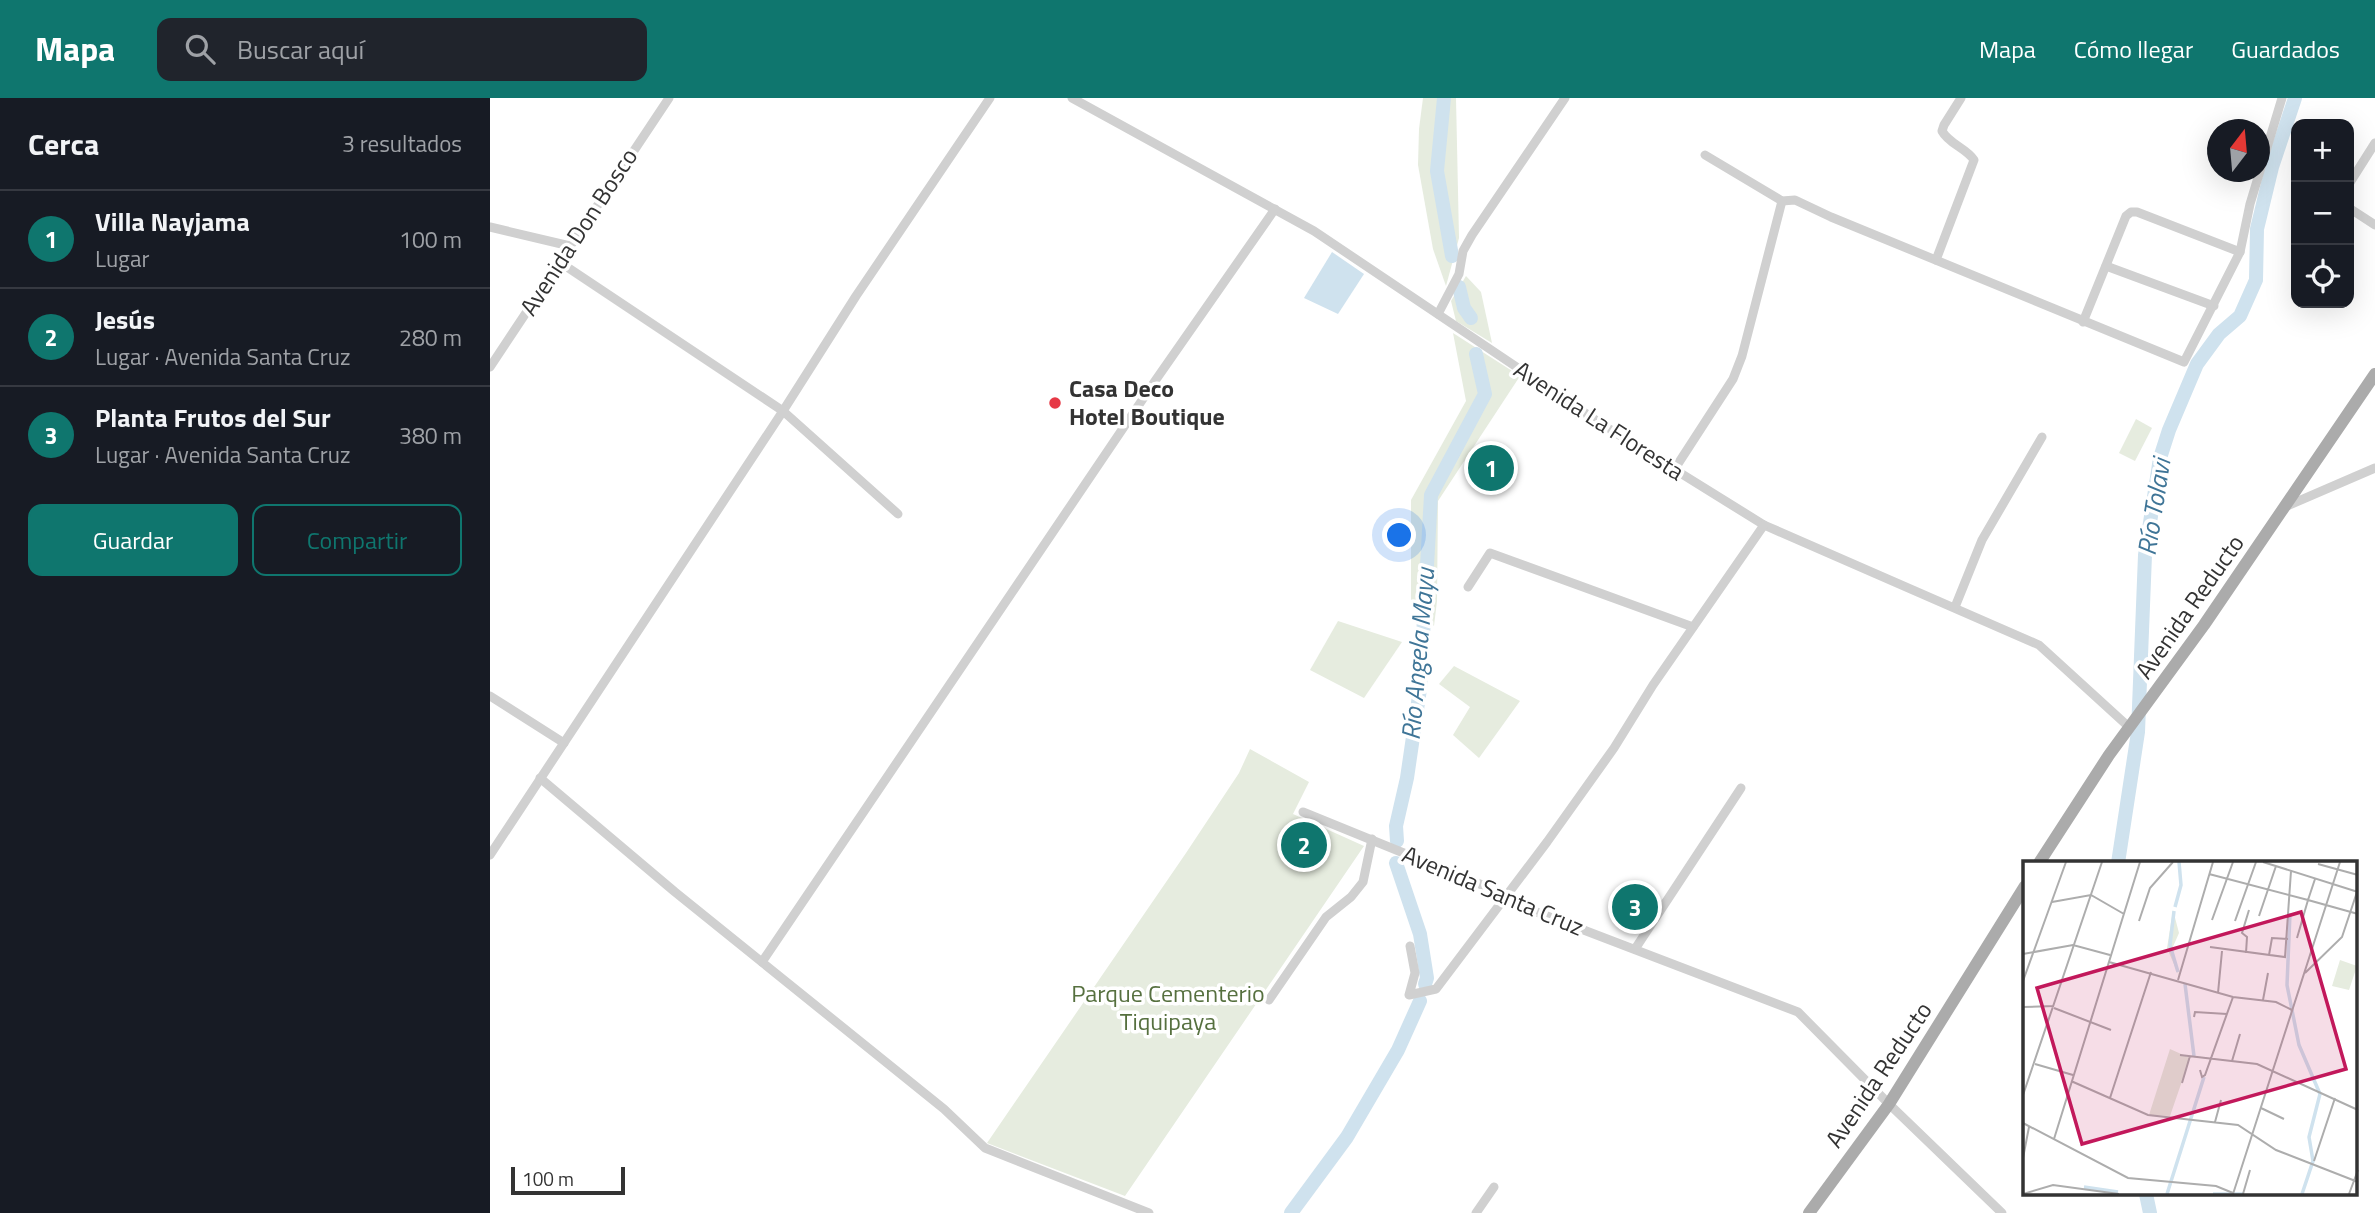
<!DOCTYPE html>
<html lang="es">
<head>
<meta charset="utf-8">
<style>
  :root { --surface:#171b24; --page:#20242c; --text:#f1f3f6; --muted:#9ea1a6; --line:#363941; --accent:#0f766e }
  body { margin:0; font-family:"Titillium Web",sans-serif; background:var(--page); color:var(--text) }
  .controls { position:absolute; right:21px; top:21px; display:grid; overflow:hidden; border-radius:14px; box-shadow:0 7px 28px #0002 }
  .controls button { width:63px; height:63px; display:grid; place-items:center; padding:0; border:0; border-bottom:2px solid var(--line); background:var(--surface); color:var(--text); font:35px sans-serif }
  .compass { position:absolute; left:1717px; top:21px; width:63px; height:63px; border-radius:50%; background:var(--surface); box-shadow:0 7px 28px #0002; rotate:16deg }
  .scale { position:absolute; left:21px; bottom:18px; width:114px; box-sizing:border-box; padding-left:7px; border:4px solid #333; border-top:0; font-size:19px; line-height:24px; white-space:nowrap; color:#333; -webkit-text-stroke:5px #fff; paint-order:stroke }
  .you { position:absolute; left:910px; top:438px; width:24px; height:24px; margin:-18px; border:5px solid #fff; border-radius:50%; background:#1a73e8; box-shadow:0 0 0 10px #1a73e833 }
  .badge { display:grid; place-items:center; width:46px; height:46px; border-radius:50%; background:var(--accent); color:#fff; font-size:23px; font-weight:700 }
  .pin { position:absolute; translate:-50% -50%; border:4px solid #fff; box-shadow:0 2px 7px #0006 }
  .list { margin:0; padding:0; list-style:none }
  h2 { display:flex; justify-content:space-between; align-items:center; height:91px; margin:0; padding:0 28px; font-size:30px }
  h2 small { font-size:23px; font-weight:400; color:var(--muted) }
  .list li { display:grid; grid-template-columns:46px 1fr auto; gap:21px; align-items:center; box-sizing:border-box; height:98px; padding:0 28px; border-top:2px solid var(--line) }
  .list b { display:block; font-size:26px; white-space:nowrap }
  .list p { margin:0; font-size:23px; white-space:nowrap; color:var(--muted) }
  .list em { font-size:23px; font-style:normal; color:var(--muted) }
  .actions { display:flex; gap:14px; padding:21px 28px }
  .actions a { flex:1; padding:16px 0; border:2px solid var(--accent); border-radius:14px; text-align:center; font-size:24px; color:var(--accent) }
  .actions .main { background:var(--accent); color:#fff }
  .icon { flex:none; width:38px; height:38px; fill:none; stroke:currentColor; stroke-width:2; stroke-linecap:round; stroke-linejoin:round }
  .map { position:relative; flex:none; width:1885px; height:1115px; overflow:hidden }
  header { display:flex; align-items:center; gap:42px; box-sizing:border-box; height:98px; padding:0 35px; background:var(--accent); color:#fff }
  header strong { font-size:33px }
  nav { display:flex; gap:38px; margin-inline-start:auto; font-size:24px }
  .search { width:490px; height:63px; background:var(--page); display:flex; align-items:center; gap:18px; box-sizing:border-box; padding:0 24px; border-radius:14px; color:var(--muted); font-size:26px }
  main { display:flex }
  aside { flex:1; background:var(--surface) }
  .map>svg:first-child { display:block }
  .green { fill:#e6ecdf }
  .water { fill:#cfe2ee }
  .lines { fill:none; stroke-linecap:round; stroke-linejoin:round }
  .river { stroke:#cfe2ee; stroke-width:14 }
  .minor { stroke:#d0d0d0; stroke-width:9 }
  .major { stroke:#ababab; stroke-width:12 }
  .poi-dot { fill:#e63946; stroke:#fff; stroke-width:2.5 }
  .labels { text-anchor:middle; stroke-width:7; stroke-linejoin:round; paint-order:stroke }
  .street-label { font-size:24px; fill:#333; stroke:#fff }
  .poi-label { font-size:24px; font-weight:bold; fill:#333; stroke:#fff; text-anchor:start }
  .park-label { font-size:24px; fill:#56703f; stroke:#fff }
  .water-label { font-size:26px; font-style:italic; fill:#3f7597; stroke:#fff }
  .inset-river { fill:none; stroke:#cfe2ee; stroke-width:3.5 }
  .inset-road { fill:none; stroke:#adadad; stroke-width:2 }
  .view { fill:#c2185b; fill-opacity:0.15; stroke:#c2185b; stroke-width:3.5 }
  .inset-edge { fill:none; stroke:#333; stroke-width:3.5 }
</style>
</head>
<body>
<header>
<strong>Mapa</strong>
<div class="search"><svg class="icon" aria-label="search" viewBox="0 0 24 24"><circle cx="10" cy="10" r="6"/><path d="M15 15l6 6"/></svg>Buscar aquí</div>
<nav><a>Mapa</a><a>Cómo llegar</a><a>Guardados</a></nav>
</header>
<main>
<aside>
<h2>Cerca<small>3 resultados</small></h2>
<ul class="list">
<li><span class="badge">1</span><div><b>Villa Nayjama</b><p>Lugar</p></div><em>100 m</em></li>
<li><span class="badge">2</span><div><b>Jesús</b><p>Lugar · Avenida Santa Cruz</p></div><em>280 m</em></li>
<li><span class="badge">3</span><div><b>Planta Frutos del Sur</b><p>Lugar · Avenida Santa Cruz</p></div><em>380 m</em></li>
</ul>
<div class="actions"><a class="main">Guardar</a><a>Compartir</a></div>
</aside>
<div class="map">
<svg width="1885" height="1115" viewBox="0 0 1885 1115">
  <rect width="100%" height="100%" fill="#fff"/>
  <g class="green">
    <polygon points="933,0 966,0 969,140 956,188 943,151 928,67 929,31"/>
    <polygon points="976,178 991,194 1002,245 966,223 961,203"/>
    <polygon points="963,235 1030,278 948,403 947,503 944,528 921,504 921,402 976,303"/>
    <polygon points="1646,321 1662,330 1645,363 1629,355"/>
    <polygon points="848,523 912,544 874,600 820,572"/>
    <polygon points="964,568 1030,603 989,660 963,637 980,609 949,586"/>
    <polygon points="760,651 819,684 803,716 874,748 635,1098 497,1045 696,755 749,675"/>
  </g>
  <polygon class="water" points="842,154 874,176 848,216 814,200"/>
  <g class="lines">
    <g class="river">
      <polyline points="954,0 947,73 962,158"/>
      <polyline points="969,189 974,210 981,220"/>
      <polyline points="907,743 906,728 917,680 930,591 941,397 995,296 986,256"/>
      <polyline points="906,765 930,836 937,880 935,886"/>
      <polyline points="1628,765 1648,634 1655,457 1670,360 1679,332 1707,266 1729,236 1750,218 1766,182 1767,131 1782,69 1805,0"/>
      <polyline points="1656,1096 1660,1115"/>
      <polyline points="801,1115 857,1039 908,952 930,903"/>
    </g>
    <g class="minor">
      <polyline points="582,0 824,133 1113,327 1274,427 1549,547 1640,630"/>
      <polyline points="1215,57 1292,103 1305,102 1341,119 1694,264 1750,154 1760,106 1792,0"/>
      <polyline points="1859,86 1885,45"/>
      <polyline points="1859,110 1885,127"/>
      <polyline points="0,129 80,148"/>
      <path d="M1446,162l38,-100c-8,-12 -25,-16 -32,-29l2,-6 17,-27"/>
      <polyline points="71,165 293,313 408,416"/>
      <polyline points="1616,168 1724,208"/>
      <polyline points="948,216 969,176 973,153 982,137 1075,0"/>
      <polyline points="1593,224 1636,118 1641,114 1647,114 1750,154"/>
      <polyline points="0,269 179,0"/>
      <polyline points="1184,372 1243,281 1252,258 1292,103"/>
      <polyline points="1797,408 1885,370"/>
      <polyline points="978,489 1000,455 1203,529"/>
      <polyline points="1465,509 1492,442 1552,339"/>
      <polyline points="0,598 74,645"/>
      <polyline points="50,680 185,794 454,1011 495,1050 659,1115"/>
      <polyline points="813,714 1002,791 1044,813 1308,914 1399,1006 1512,1115"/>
      <polyline points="0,757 293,313 366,198 500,0"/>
      <polyline points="920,848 925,875 919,897 946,891 1057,744 1124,650 1163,587 1274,427"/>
      <polyline points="1145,851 1251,690"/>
      <polyline points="272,864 665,283 785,111"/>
      <polyline points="779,902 836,819 861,799 873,784 882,741"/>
      <polyline points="986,1115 1004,1089"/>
    </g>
    <g class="major">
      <polyline points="1549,765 1619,657 1714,527 1885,276"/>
      <polyline points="1319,1115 1399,1006 1535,788"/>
    </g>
  </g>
  <circle class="poi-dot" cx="565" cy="305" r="7"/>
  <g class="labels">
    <g class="street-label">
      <text transform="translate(89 134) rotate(-57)" y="8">Avenida Don Bosco</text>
      <text transform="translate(1109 323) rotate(33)" y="8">Avenida La Floresta</text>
      <text transform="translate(1700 509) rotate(-55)" y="8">Avenida Reducto</text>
      <text transform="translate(1003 793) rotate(23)" y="8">Avenida Santa Cruz</text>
      <text transform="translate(1389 977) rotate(-56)" y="8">Avenida Reducto</text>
    </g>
    <g class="poi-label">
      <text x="579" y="299">Casa Deco<tspan x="579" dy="28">Hotel Boutique</tspan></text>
    </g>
    <g class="park-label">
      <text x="678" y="904">Parque Cementerio<tspan x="678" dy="28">Tiquipaya</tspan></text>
    </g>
    <g class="water-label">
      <text transform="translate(1664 409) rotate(-81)" y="9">Río Tolavi</text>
      <text transform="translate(928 556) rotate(-85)" y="9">Río Angela Mayu</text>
    </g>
  </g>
  <g transform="translate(1533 763)">
    <rect width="334" height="334" fill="#fff"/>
    <path d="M150,49l6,23 -7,16 7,27 -12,-28zM317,99l17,6 -8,24 -17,-4zM147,188l20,9 -20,58 -21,-1z" fill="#e6ecdf"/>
    <path class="inset-river" d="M152,46l6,-22 -2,-23M151,50l-4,34 8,27M267,52l-3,72 12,60 21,49 -11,43 4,24 -11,33M162,123l9,72M61,326l34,5M144,333l37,-117M190,333h31"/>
    <path class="inset-road" d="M240,1l95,30M295,3l40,11M186,13l99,26 -11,38M292,18l-7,21 50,14M29,41l39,-7 33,19M236,55l17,-50M189,59l21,-58M116,60l11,-33 23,-26M212,60l21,-59M187,86l75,10 6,-86M223,92l1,-16 -5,-4 7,-23M0,93l50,-9 37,10M246,94l3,-17 16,1M86,101l124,35 43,5 16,8M282,112l37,-36 15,-45M155,119l35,-118M0,120l43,-119M195,132l4,-42M240,139l5,-27M0,146l31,-1M31,147l57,22M171,156l1,-5 32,2M157,194l77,9 101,46M209,200l8,-27M12,203l38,11M177,209l2,7 3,-2 28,-78M48,220l77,34 90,10 38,25 82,32M159,222l8,-27M0,234l79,-233M87,237l41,-126M238,247l23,11M192,261l6,-22M0,262l105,55 88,8 17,7M31,278l86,-277M0,297l6,-31M291,300l21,-63M0,333l30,-9 66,9M210,333l107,-332M220,333l7,-24M326,333l9,-24"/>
    <path class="view" d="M278,51l45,157 -264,75 -45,-156z"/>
    <rect width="334" height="334" class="inset-edge"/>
  </g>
</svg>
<div class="controls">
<button>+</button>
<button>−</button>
<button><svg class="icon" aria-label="locate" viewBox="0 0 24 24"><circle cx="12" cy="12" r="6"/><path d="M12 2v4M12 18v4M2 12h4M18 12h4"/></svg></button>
</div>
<svg class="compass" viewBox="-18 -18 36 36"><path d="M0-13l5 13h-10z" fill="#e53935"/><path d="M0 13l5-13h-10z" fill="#9ea1a6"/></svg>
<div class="scale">100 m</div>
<div class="you"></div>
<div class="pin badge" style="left:1001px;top:370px">1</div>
<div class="pin badge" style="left:814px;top:747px">2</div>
<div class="pin badge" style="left:1145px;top:809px">3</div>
</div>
</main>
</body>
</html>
